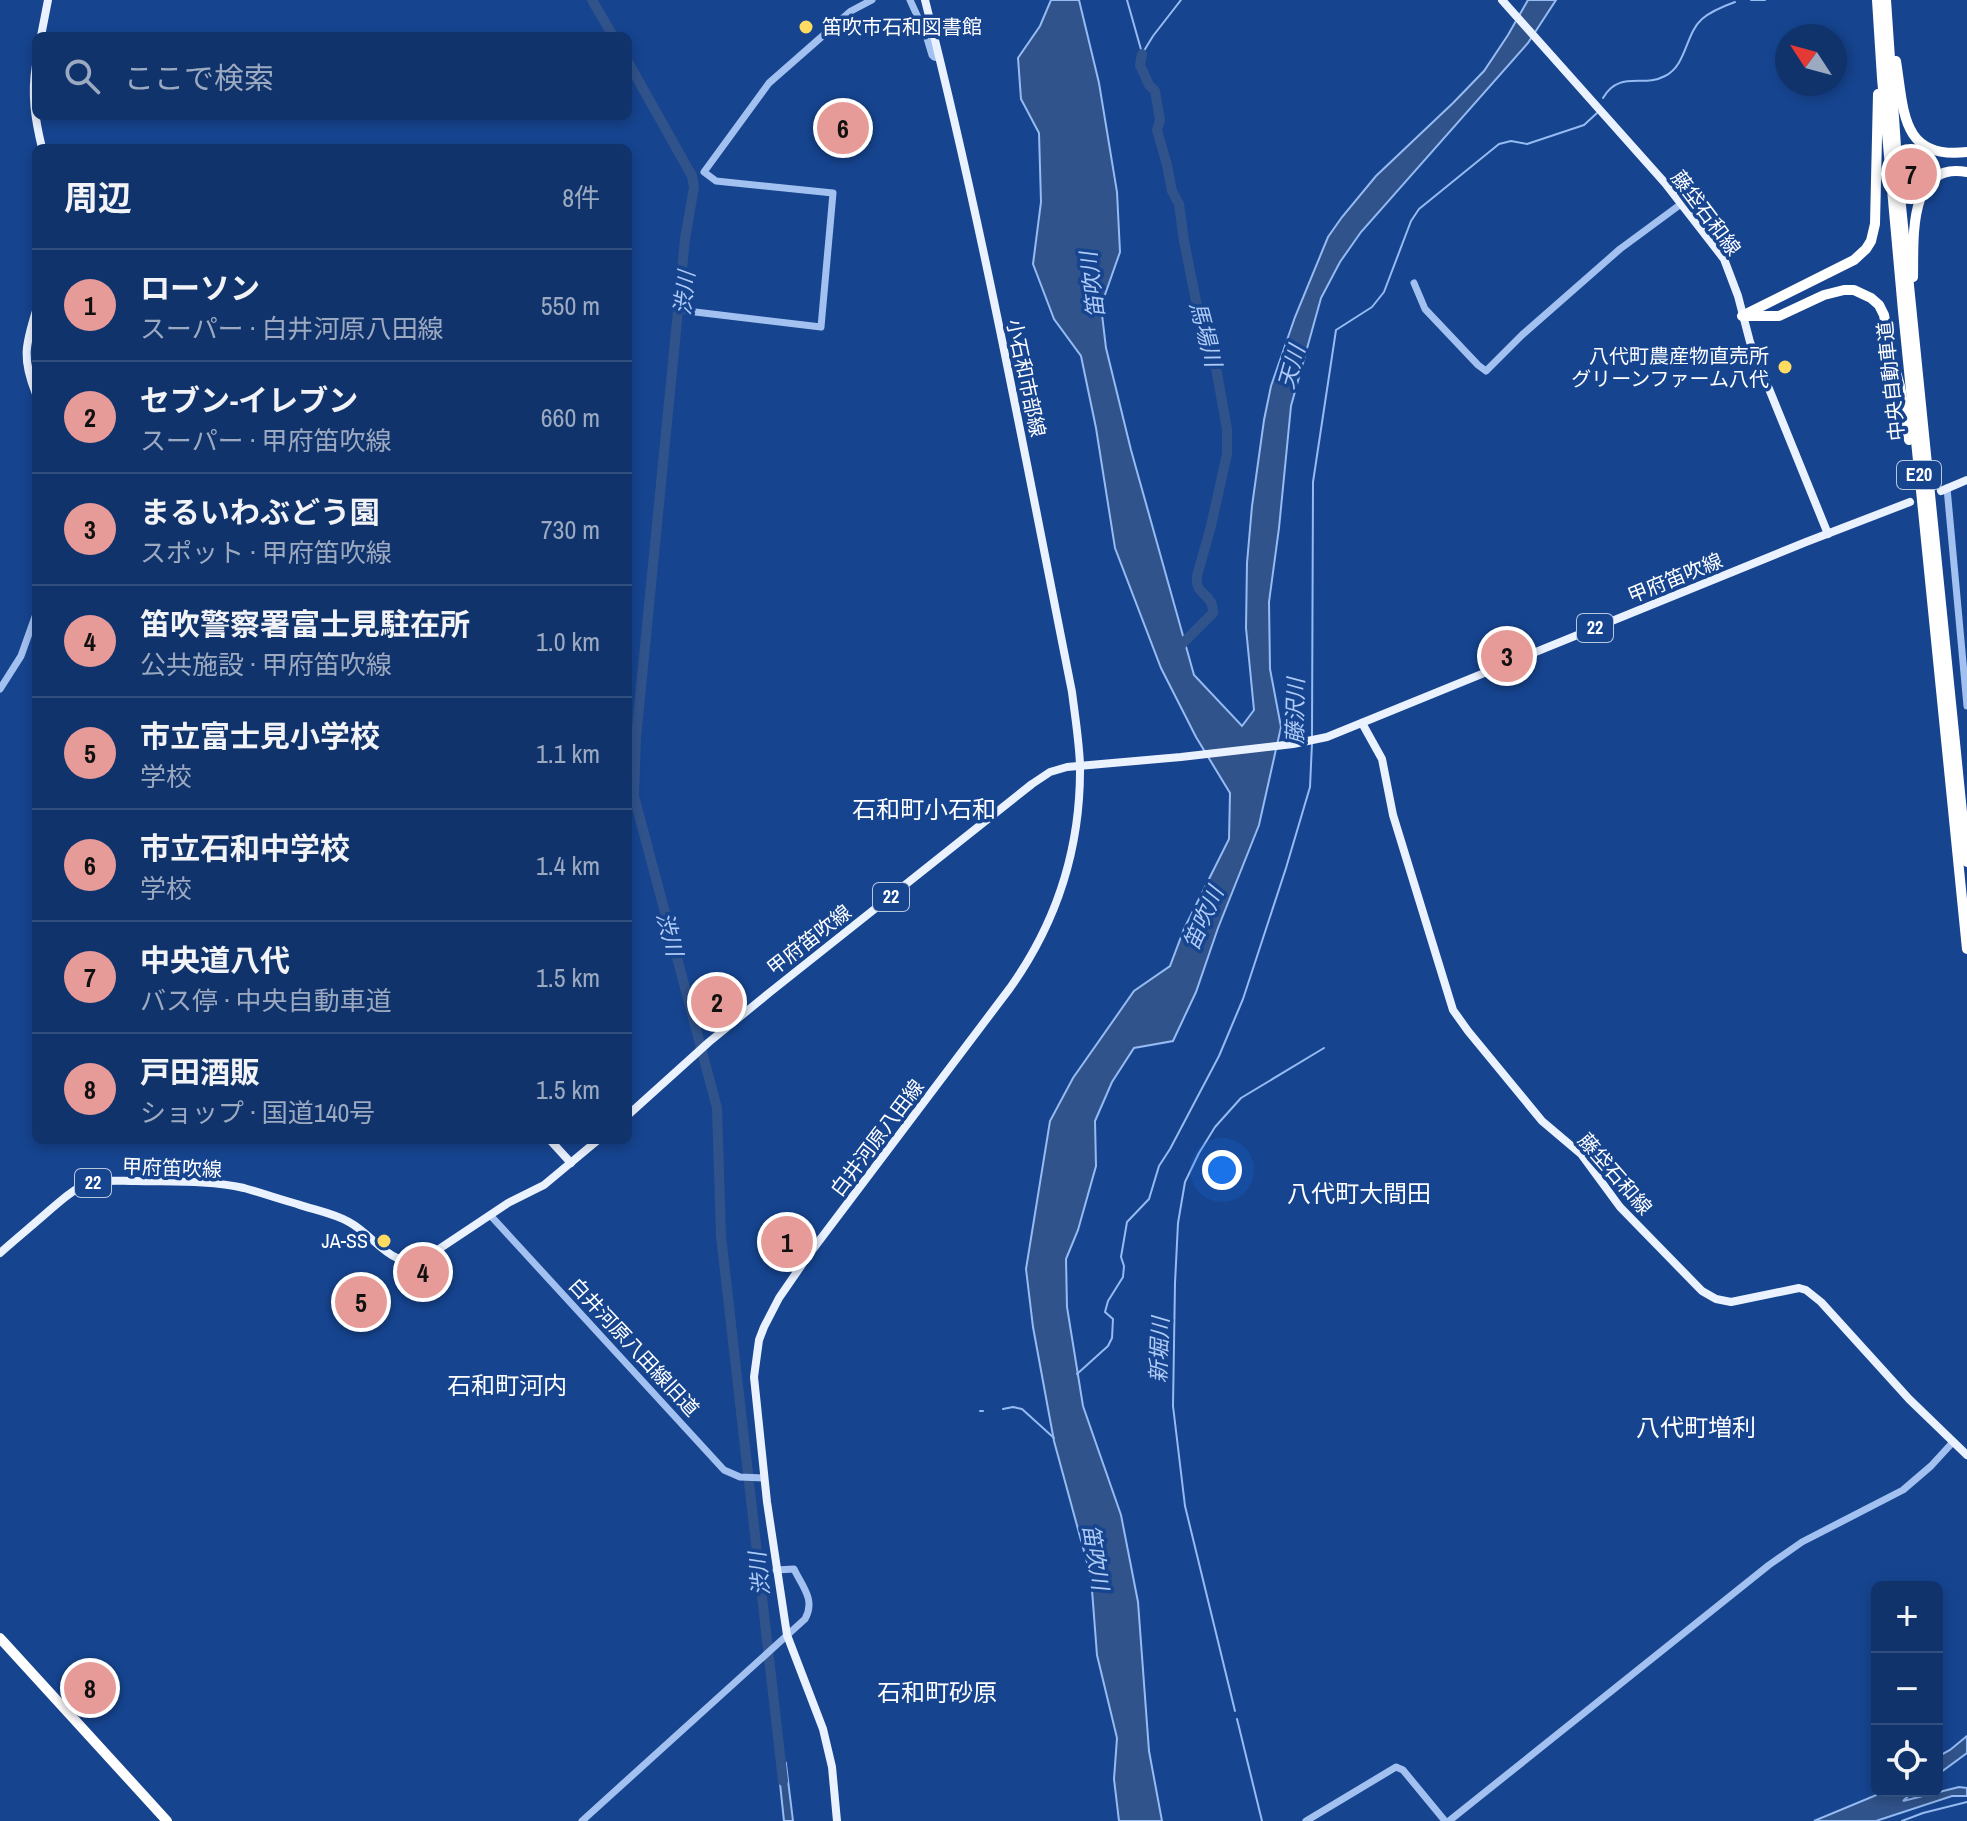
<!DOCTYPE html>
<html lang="ja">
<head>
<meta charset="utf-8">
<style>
  :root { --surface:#10336b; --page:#1e3f73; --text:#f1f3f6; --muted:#9caac1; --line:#304e7e; --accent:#e69b98 }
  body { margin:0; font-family:"Archivo Narrow","Noto Sans JP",sans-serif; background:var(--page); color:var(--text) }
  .controls { position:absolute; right:24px; bottom:24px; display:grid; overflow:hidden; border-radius:12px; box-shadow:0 4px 12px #0003 }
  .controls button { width:72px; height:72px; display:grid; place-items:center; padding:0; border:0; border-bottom:2px solid var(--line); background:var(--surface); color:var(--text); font:40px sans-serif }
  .compass { position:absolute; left:1775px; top:24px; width:72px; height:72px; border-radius:50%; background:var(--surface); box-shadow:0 4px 12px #0003; rotate:306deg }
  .you { position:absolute; left:1222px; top:1170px; width:28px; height:28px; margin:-20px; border:6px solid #fff; border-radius:50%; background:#1a73e8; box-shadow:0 0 0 12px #1a73e833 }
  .badge { display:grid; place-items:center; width:52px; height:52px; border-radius:50%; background:var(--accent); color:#111; font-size:26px; font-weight:700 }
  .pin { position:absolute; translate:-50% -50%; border:4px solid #fff; box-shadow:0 2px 8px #0006 }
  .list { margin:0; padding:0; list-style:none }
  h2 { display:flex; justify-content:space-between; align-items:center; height:104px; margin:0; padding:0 32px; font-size:34px }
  h2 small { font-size:26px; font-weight:400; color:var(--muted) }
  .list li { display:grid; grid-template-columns:52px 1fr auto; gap:24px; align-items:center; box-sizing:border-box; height:112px; padding:0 32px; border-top:2px solid var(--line) }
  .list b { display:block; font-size:30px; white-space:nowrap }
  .list p { margin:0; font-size:26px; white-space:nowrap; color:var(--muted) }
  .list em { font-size:26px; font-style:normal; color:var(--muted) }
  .icon { flex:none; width:44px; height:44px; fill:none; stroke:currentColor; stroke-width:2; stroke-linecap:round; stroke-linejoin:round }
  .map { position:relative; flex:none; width:1967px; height:1821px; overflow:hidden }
  .search { position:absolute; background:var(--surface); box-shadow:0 4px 12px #0003; left:32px; top:32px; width:600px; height:88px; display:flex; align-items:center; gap:20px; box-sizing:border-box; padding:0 28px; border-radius:12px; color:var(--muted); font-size:30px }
  .panel { position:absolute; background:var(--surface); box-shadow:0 4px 12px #0003; left:32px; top:144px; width:600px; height:1000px; border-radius:12px }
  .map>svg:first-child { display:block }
  .water { fill:#31538b; stroke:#95bbf2; stroke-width:2 }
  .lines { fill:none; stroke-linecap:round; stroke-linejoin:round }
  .stream { stroke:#95bbf2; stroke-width:2 }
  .river { stroke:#31538b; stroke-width:10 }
  .minor { stroke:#a3c1f0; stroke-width:7 }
  .major { stroke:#ebf2ff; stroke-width:8 }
  .highway { stroke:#fff; stroke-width:10 }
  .poi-dot { fill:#ffdb61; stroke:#16448f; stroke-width:3 }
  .labels { text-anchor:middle; stroke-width:7; stroke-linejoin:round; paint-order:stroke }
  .shield { fill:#16448f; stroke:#b9c7dd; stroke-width:2 }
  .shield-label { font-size:18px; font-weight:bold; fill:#fff }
  .poi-label { font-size:20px; fill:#fff; stroke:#16448f; text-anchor:end }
  .street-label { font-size:20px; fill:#fff; stroke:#16448f }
  .water-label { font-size:22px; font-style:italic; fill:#afcbf7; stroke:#16448f }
  .quarter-label { font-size:24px; fill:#fff; stroke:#16448f }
</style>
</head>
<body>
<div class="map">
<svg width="1967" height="1821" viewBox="0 0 1967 1821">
  <rect width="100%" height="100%" fill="#16448f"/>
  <g class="water">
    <polygon points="1051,0 1079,0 1099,83 1117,192 1120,252 1101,306 1106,348 1131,450 1194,675 1242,726 1254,710 1246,628 1247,563 1252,506 1264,420 1271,386 1295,317 1328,237 1342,217 1376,176 1453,103 1484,71 1508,35 1528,0 1556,0 1528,43 1361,232 1340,262 1321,298 1291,406 1279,528 1269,602 1270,669 1281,727 1259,825 1218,928 1196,992 1173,1041 1134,1048 1112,1082 1095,1121 1096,1166 1078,1230 1066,1259 1067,1307 1083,1406 1121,1515 1138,1602 1149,1751 1162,1821 1119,1821 1114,1779 1117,1738 1097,1655 1091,1577 1054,1441 1033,1327 1026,1269 1050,1121 1073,1078 1134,991 1170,966 1184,929 1229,839 1230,793 1196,737 1161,668 1115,548 1096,428 1081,356 1054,319 1033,264 1041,202 1039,133 1021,99 1018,58 1040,26"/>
    <polygon points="1967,1736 1967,1753 1937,1775 1937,1757 1950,1750"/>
    <polygon points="786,1764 793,1821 784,1821 779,1774"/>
    <polygon points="1959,1787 1967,1788 1967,1796 1952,1796 1876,1821 1814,1821 1886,1791 1914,1791 1903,1801"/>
  </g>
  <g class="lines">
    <g class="stream">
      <polyline points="1127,0 1142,53"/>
      <polyline points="1751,0 1765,0"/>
      <polyline points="1142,54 1153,36 1181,0"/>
      <path d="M1603,98c16,-28 40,-10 62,-22 22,-11 20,-42 37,-57 9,-8 22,-13 33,-17"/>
      <polyline points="1312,736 1313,482 1336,330 1372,307 1384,292 1411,221 1419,209 1499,144 1511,141 1527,144 1584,125 1597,113"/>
      <polyline points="1077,1374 1108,1346 1112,1338 1113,1319 1105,1312 1108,1301 1123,1277 1124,1266 1121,1257 1127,1222 1149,1199 1159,1166 1170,1149 1219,1056 1243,999 1286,868 1310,787 1312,743"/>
      <polyline points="1003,1409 1013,1407 1022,1409 1054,1438"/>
      <polyline points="980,1411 983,1411"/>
      <polyline points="1235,1711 1185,1506 1173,1406 1175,1283 1178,1223 1185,1182 1199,1153 1215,1127 1241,1098 1324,1048"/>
      <polyline points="1237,1719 1262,1821"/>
      <polyline points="1902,1821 1923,1813 1967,1802"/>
    </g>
    <g class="river">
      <polyline points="592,0 613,36"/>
      <path d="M1142,54l-2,11 9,20 6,6 5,29 -3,10 10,35 5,26 7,13 5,37 13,65 10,18 4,16 16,89v25l-16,72 -14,50c-1,17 6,14 13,25 2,3 3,9 3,12l-36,36"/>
      <polyline points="628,62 692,176 694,187 685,239 636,738 634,796 717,1108 721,1236 783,1781"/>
    </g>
    <g class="minor">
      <polyline points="910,0 926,35 932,55 934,57 939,58"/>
      <polyline points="1414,283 1425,309 1478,365 1486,371 1522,335 1620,249 1681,204"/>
      <polyline points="687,311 821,327 833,193 716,181 704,172 769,83 851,11 872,0"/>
      <polyline points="1947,488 1967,706"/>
      <polyline points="0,689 21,656 36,614"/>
      <polyline points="490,1215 724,1470 740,1477 764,1478"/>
      <path d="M582,1821l223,-202c11,-19 -3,-33 -11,-50l-18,1"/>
      <polyline points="1306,1821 1396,1767 1403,1770 1445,1821"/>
      <polyline points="1449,1821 1769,1565 1802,1542 1903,1490 1931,1466 1953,1442"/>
    </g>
    <g class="major">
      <polyline points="1502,0 1665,183 1724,259 1738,296 1750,342 1828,534"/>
      <polyline points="41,36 48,0"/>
      <path d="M36,65c-5,30 -1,54 6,83"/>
      <path d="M36,311c-11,35 -14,48 0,83"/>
      <polyline points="1941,491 1967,480"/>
      <polyline points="1362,723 1382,759 1393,815 1453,1010 1468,1031 1542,1121 1581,1154 1620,1207 1702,1291 1716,1299 1731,1302 1799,1288 1806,1290 1821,1302 1909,1399 1967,1455"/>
      <polyline points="628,1115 709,1042 769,993 1032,784 1050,772 1067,767 1181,757 1293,744 1327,737 1806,542 1910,502"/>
      <polyline points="550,1140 571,1163"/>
      <path d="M0,1253c17,-15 34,-29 51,-44 11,-9 22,-20 35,-25 15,-5 33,-3 49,-3 36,1 74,-1 109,7 18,5 35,11 53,16 17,6 36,9 52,18 28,15 42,50 78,35l81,-54 36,-18 54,-45"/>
      <path d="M837,1821l-5,-54 -9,-38 -36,-94 -20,-133 -13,-125 5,-37 5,-13 15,-29 31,-45 200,-265c47,-66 71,-141 70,-223 -1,-25 -5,-49 -8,-73 -46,-231 -89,-464 -147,-692"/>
    </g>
    <g class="highway">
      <polyline points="1877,0 1882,78 1903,311 1967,949"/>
      <polyline points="1886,0 1898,176 1967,862"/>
      <path d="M1896,61c8,50 5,99 71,91"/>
      <path d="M1913,277c1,-37 -6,-116 54,-105"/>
      <polyline points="1742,316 1854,260 1866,249 1871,241 1875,224 1878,94"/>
      <polyline points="1744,316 1779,316 1824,295 1844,290 1854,290 1871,298 1879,305 1884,315 1891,354 1900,386 1909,440"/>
      <polyline points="0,1638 167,1821"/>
    </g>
  </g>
  <g class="poi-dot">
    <circle cx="806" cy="27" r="8"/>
    <circle cx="1785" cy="367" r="8"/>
    <circle cx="384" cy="1241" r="8"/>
  </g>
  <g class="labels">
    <g class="shield">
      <rect x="1897" y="461" width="44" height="28" rx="6"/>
      <rect x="1577" y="614" width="36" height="28" rx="6"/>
      <rect x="873" y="883" width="36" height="28" rx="6"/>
      <rect x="75" y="1169" width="36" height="28" rx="6"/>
    </g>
    <g class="shield-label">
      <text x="1919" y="481">E20</text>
      <text x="1595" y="634">22</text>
      <text x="891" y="903">22</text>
      <text x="93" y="1189">22</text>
    </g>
    <g class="poi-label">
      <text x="822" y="34" text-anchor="start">笛吹市石和図書館</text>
      <text x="1769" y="363">八代町農産物直売所<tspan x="1769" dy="23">グリーンファーム八代</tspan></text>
      <text x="368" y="1248">JA-SS</text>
    </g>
    <g class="street-label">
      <text transform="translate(1706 213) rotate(53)" y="7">藤垈石和線</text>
      <text transform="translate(1026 378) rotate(78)" y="7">小石和市部線</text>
      <text transform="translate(1891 381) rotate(-96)" y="7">中央自動車道</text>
      <text transform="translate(1675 578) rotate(-22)" y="7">甲府笛吹線</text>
      <text transform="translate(809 940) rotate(-38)" y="7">甲府笛吹線</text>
      <text transform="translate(877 1138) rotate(-53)" y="7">白井河原八田線</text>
      <text transform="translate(172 1168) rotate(2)" y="7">甲府笛吹線</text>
      <text transform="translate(1615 1174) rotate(49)" y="7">藤垈石和線</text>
      <text transform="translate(634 1347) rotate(47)" y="7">白井河原八田線旧道</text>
    </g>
    <g class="water-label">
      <text transform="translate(1092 285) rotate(-97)" y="8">笛吹川</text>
      <text transform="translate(684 293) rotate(-84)" y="8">渋川</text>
      <text transform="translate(1206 334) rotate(75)" y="8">馬場川</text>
      <text transform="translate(1291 367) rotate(-74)" y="8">天川</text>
      <text transform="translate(1295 711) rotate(-89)" y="8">藤沢川</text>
      <text transform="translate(1203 918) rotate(-66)" y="8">笛吹川</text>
      <text transform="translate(670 934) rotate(75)" y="8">渋川</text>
      <text transform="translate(1159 1350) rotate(-88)" y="8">新堀川</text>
      <text transform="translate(1096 1557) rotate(81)" y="8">笛吹川</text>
      <text transform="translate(759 1574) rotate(-96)" y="8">渋川</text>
    </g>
    <g class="quarter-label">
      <text x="924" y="818">石和町小石和</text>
      <text x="1359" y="1202">八代町大間田</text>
      <text x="507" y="1394">石和町河内</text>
      <text x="1696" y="1436">八代町増利</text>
      <text x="937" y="1701">石和町砂原</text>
    </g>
  </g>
</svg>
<div class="controls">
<button>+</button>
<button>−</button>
<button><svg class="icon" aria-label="locate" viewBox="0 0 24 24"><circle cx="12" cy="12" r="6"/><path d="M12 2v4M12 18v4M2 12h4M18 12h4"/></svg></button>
</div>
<svg class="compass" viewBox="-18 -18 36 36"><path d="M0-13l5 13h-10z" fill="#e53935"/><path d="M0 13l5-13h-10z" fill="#9caac1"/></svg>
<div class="you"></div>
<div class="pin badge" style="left:787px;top:1242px">1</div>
<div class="pin badge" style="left:717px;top:1002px">2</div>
<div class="pin badge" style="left:1507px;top:656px">3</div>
<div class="pin badge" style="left:423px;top:1272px">4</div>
<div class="pin badge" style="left:361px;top:1302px">5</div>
<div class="pin badge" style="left:843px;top:128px">6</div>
<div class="pin badge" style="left:1911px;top:174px">7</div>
<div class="pin badge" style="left:90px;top:1688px">8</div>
<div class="search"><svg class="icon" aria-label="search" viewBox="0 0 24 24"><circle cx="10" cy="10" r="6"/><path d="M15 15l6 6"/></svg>ここで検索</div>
<section class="panel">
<h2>周辺<small>8件</small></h2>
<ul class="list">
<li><span class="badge">1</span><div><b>ローソン</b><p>スーパー · 白井河原八田線</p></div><em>550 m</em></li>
<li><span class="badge">2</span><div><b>セブン-イレブン</b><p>スーパー · 甲府笛吹線</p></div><em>660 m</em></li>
<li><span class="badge">3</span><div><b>まるいわぶどう園</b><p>スポット · 甲府笛吹線</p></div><em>730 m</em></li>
<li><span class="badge">4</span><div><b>笛吹警察署富士見駐在所</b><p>公共施設 · 甲府笛吹線</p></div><em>1.0 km</em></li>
<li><span class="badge">5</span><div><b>市立富士見小学校</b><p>学校</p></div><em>1.1 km</em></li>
<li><span class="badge">6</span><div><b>市立石和中学校</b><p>学校</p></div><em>1.4 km</em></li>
<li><span class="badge">7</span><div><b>中央道八代</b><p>バス停 · 中央自動車道</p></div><em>1.5 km</em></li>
<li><span class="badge">8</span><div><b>戸田酒販</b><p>ショップ · 国道140号</p></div><em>1.5 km</em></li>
</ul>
</section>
</div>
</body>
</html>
